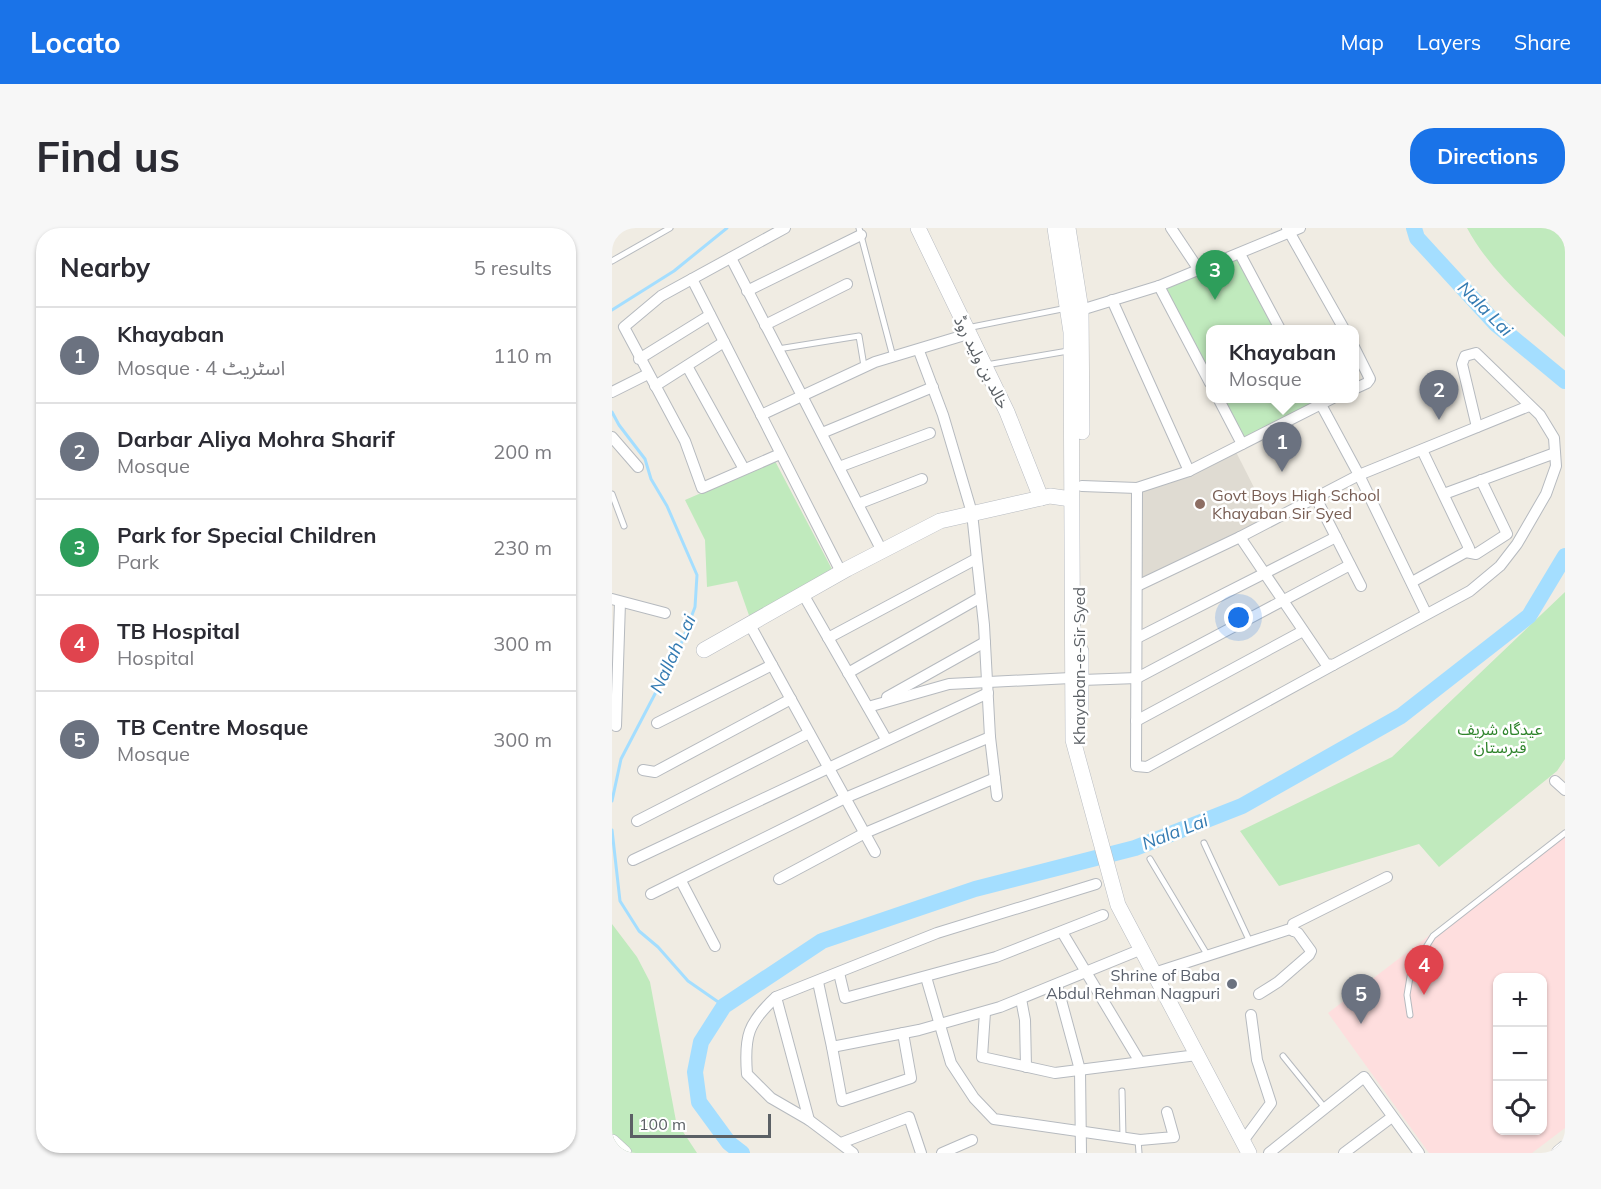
<!DOCTYPE html>
<html lang="en">
<head>
<meta charset="utf-8">
<style>
  :root { --surface:#fff; --page:#f7f7f7; --text:#2b2b33; --muted:#7c7c81; --line:#e1e1e2; --accent:#1a73e8 }
  body { margin:0; font-family:Mulish,"Noto Sans Arabic",sans-serif; background:var(--page); color:var(--text) }
  .controls { position:absolute; right:18px; bottom:18px; display:grid; overflow:hidden; border-radius:12px; box-shadow:0 2px 4px #0004 }
  .controls button { width:54px; height:54px; display:grid; place-items:center; padding:0; border:0; border-bottom:2px solid var(--line); background:var(--surface); color:var(--text); font:30px sans-serif }
  .scale { position:absolute; left:18px; bottom:15px; width:141px; box-sizing:border-box; padding-left:6px; border:3px solid #5b6065; border-top:0; font-size:16px; line-height:21px; white-space:nowrap; color:#5b6065; -webkit-text-stroke:4px #fff; paint-order:stroke }
  .you { position:absolute; left:627px; top:390px; width:21px; height:21px; margin:-15px; border:4px solid #fff; border-radius:50%; background:#1a73e8; box-shadow:0 0 0 9px #1a73e833 }
  .badge { display:grid; place-items:center; width:39px; height:39px; border-radius:50%; background:var(--accent); color:#fff; font-size:20px; font-weight:700 }
  .pin { position:absolute; translate:-50% -50px; filter:drop-shadow(0 2px 3px #0008) }
  .pin::after { content:''; position:absolute; top:32px; width:21px; height:18px; background:inherit; clip-path:polygon(0 0,100% 0,50% 100%) }
  .popup { position:absolute; left:594px; top:97px; width:153px; height:78px; box-sizing:border-box; display:grid; place-content:center; border-radius:12px; background:var(--surface); filter:drop-shadow(0 2px 4px #0005); font-size:20px; white-space:nowrap; color:var(--muted) }
  .popup b { font-size:22px; color:var(--text) }
  .popup::after { content:''; position:absolute; left:50%; top:100%; margin-left:-12px; border:12px solid transparent; border-top-color:var(--surface) }
  .list { margin:0; padding:0; list-style:none }
  h2 { display:flex; justify-content:space-between; align-items:center; height:78px; margin:0; padding:0 24px; font-size:26px }
  h2 small { font-size:20px; font-weight:400; color:var(--muted) }
  .list li { display:grid; grid-template-columns:39px 1fr auto; gap:18px; align-items:center; box-sizing:border-box; height:96px; padding:0 24px; border-top:2px solid var(--line) }
  .list b { display:block; font-size:22px; white-space:nowrap }
  .list p { margin:0; font-size:20px; white-space:nowrap; color:var(--muted) }
  .list em { font-size:20px; font-style:normal; color:var(--muted) }
  .icon { flex:none; width:33px; height:33px; fill:none; stroke:currentColor; stroke-width:2; stroke-linecap:round; stroke-linejoin:round }
  .map { position:relative; flex:none; width:953px; height:925px; overflow:hidden; border-radius:24px }
  header { display:flex; align-items:center; gap:36px; box-sizing:border-box; height:84px; padding:0 30px; background:var(--accent); color:#fff }
  header strong { font-size:28px }
  nav { display:flex; gap:33px; margin-inline-start:auto; font-size:21px }
  .intro { display:flex; align-items:center; justify-content:space-between; box-sizing:border-box; height:144px; padding:0 36px }
  h1 { margin:0; font-size:42px }
  .button { padding:15px 27px; border-radius:24px; background:var(--accent); color:#fff; font-size:21px; font-weight:700 }
  main { display:flex; gap:36px; padding:0 36px }
  aside { flex:1; background:var(--surface); border-radius:24px; box-shadow:0 2px 4px #0004 }
  .map>svg:first-child { display:block }
  .education { fill:#dfdbd2 }
  .medical { fill:#fedede; fill-rule:evenodd }
  .green { fill:#c0eabd }
  .lines { fill:none; stroke-linecap:round; stroke-linejoin:round }
  .stream { stroke:#a4deff; stroke-width:3 }
  .river { stroke:#a4deff; stroke-width:16 }
  .lane-casing { stroke:#b6babf; stroke-width:7 }
  .street-casing { stroke:#b6babf; stroke-width:12 }
  .secondary-casing { stroke:#b7bbc1; stroke-width:16 }
  .lane { stroke:#fff; stroke-width:5 }
  .street { stroke:#fff; stroke-width:10 }
  .secondary { stroke:#fff; stroke-width:15 }
  .education-dot { fill:#8d6e63; stroke:#fff; stroke-width:2 }
  .worship-dot { fill:#6b7280; stroke:#fff; stroke-width:2 }
  .labels { text-anchor:middle; stroke-width:5; stroke-linejoin:round; paint-order:stroke }
  .street-label { font-size:16px; fill:#5b6065; stroke:#fff }
  .education-label { font-size:16px; fill:#785e54; stroke:#fff; text-anchor:start }
  .park-label { font-size:16px; fill:#2f842c; stroke:#fff }
  .worship-label { font-size:16px; fill:#5b616d; stroke:#fff; text-anchor:end }
  .water-label { font-size:18px; font-style:italic; fill:#347bb2; stroke:#fff }
</style>
</head>
<body>
<header>
<strong>Locato</strong>
<nav><a>Map</a><a>Layers</a><a>Share</a></nav>
</header>
<div class="intro"><h1>Find us</h1><a class="button">Directions</a></div>
<main>
<aside>
<h2>Nearby<small>5 results</small></h2>
<ul class="list">
<li><span class="badge" style="background:#6b7280">1</span><div><b>Khayaban</b><p>Mosque · اسٹریٹ 4</p></div><em>110 m</em></li>
<li><span class="badge" style="background:#6b7280">2</span><div><b>Darbar Aliya Mohra Sharif</b><p>Mosque</p></div><em>200 m</em></li>
<li><span class="badge" style="background:#2e9e5b">3</span><div><b>Park for Special Children</b><p>Park</p></div><em>230 m</em></li>
<li><span class="badge" style="background:#e0444e">4</span><div><b>TB Hospital</b><p>Hospital</p></div><em>300 m</em></li>
<li><span class="badge" style="background:#6b7280">5</span><div><b>TB Centre Mosque</b><p>Mosque</p></div><em>300 m</em></li>
</ul>
</aside>
<div class="map">
<svg width="953" height="925" viewBox="0 0 953 925">
  <rect width="100%" height="100%" fill="#f0ece3"/>
  <polygon class="education" points="622,220 659,293 525,358 525,260"/>
  <path class="medical" d="M953,603v297l-33,25h-103l-101,-140zM885,750h45v152h-45z"/>
  <g class="green">
    <path d="M855,0h98v109c-35,-33 -75,-66 -98,-109z"/>
    <polygon points="628,26 668,101 598,101 598,155 547,58"/>
    <polygon points="606,171 705,171 708,176 630,216"/>
    <polygon points="163,233 223,347 140,396 125,353 95,359 93,312 73,272"/>
    <polygon points="953,364 953,531 945,543 827,639 807,616 667,658 628,603 780,529"/>
    <polygon points="0,696 25,729 38,754 64,893 85,925 0,925"/>
  </g>
  <g class="lines">
    <g class="stream">
      <polyline points="0,82 62,43 115,0"/>
      <polyline points="0,184 7,197 33,231 39,251 55,278 85,347 83,379 69,416 9,531 0,573"/>
      <polyline points="0,602 8,673 27,703 46,719 76,753 112,778"/>
    </g>
    <g class="river">
      <polyline points="802,0 805,10 884,96 953,153"/>
      <polyline points="130,925 117,915 87,874 83,844 89,814 112,778 210,713 363,661 523,620 630,578 789,488 917,388 953,328"/>
    </g>
    <defs>
      <g id="lane">
        <polyline points="247,0 281,129"/>
        <polyline points="0,33 58,0"/>
        <polyline points="355,100 455,80"/>
        <polyline points="166,121 247,108 252,138"/>
        <polyline points="374,137 456,123"/>
        <polyline points="0,266 12,298"/>
        <polyline points="592,615 638,714"/>
        <polyline points="538,631 596,728"/>
        <polyline points="798,787 795,767 799,743 821,708 953,605"/>
        <polyline points="671,828 713,880"/>
        <polyline points="510,863 511,909"/>
        <polyline points="526,912 527,925"/>
      </g>
      <g id="street">
        <polyline points="559,0 587,42"/>
        <polyline points="675,0 732,101"/>
        <polyline points="628,26 668,101"/>
        <polyline points="119,30 270,323"/>
        <polyline points="80,51 229,344"/>
        <polyline points="547,58 598,155"/>
        <polyline points="135,63 249,7"/>
        <polyline points="500,72 577,243"/>
        <polyline points="469,82 547,58 688,0"/>
        <polyline points="153,97 235,56"/>
        <polyline points="742,119 758,151 755,155 742,161"/>
        <polyline points="307,123 331,187 360,285 372,397 378,509 385,568"/>
        <polyline points="27,131 98,87"/>
        <polyline points="75,138 132,241"/>
        <polyline points="43,158 112,114"/>
        <polyline points="0,164 36,146"/>
        <polyline points="606,170 630,216"/>
        <polyline points="706,171 747,247 814,385"/>
        <polyline points="149,187 263,134 356,106"/>
        <polyline points="210,205 321,159"/>
        <polyline points="0,209 26,239"/>
        <polyline points="168,226 90,260 73,213 12,99 49,68 173,0"/>
        <polyline points="227,239 318,205"/>
        <polyline points="470,258 525,260 577,243 721,170"/>
        <polyline points="525,260 524,538 535,539 721,437"/>
        <polyline points="832,266 943,225"/>
        <polyline points="704,270 749,358"/>
        <polyline points="246,276 310,251"/>
        <polyline points="628,309 714,436 721,437 858,363 888,338 905,316 934,266 944,238 942,210 928,187 864,125 853,128 850,136 865,199"/>
        <polyline points="854,324 864,326 895,306 869,252"/>
        <polyline points="800,354 854,324 857,320 810,222"/>
        <polyline points="525,358 628,309 747,247 917,178"/>
        <polyline points="191,366 274,511"/>
        <polyline points="0,371 53,385"/>
        <polyline points="138,397 263,624"/>
        <polyline points="216,410 364,331"/>
        <polyline points="525,410 724,309"/>
        <polyline points="236,445 369,369"/>
        <polyline points="470,452 525,450 738,337"/>
        <polyline points="275,469 373,414"/>
        <polyline points="256,479 337,456 459,450"/>
        <polyline points="524,493 691,403"/>
        <polyline points="45,495 160,437"/>
        <polyline points="4,498 8,374"/>
        <polyline points="31,542 43,544 179,471"/>
        <polyline points="943,553 953,562"/>
        <polyline points="25,593 197,505"/>
        <polyline points="21,632 376,465"/>
        <polyline points="167,651 253,605 383,550"/>
        <polyline points="69,653 103,718"/>
        <polyline points="39,666 233,570 378,509"/>
        <polyline points="681,703 681,696 775,649"/>
        <polyline points="450,704 528,834"/>
        <polyline points="227,745 233,770 384,729 491,687"/>
        <polyline points="542,745 678,701 686,705 699,723 697,727 666,754 647,766"/>
        <polyline points="314,749 339,835 362,870 382,891 528,912 562,909 555,884"/>
        <polyline points="206,754 220,819 307,802 388,779 530,721"/>
        <polyline points="445,757 468,842 469,925"/>
        <polyline points="164,769 197,892"/>
        <polyline points="409,771 413,792 414,839"/>
        <polyline points="373,784 370,829 443,845 585,827"/>
        <polyline points="220,819 230,873 299,850 291,805"/>
        <polyline points="631,913 659,875 645,832 639,787"/>
        <polyline points="229,915 297,889 309,925"/>
        <path d="M241,925l-44,-33 -38,-22 -24,-24c-3,-38 1,-51 29,-77l161,-64 159,-49"/>
        <polyline points="330,925 360,912"/>
        <polyline points="657,925 752,849 807,925"/>
        <polyline points="732,925 780,889"/>
      </g>
      <g id="secondary">
        <polyline points="306,0 395,184 429,270"/>
        <polyline points="443,0 459,104 461,512 506,677 637,925"/>
        <polyline points="456,0 469,82 470,204"/>
        <polyline points="92,422 235,341 328,293 438,268 459,271"/>
        <polyline points="469,423 469,486"/>
        <polyline points="0,914 12,925"/>
        <polyline points="947,925 953,920"/>
      </g>
    </defs>
    <use href="#lane" class="lane-casing"/>
    <use href="#street" class="street-casing"/>
    <use href="#secondary" class="secondary-casing"/>
    <use href="#lane" class="lane"/>
    <use href="#street" class="street"/>
    <use href="#secondary" class="secondary"/>
  </g>
  <circle class="education-dot" cx="588" cy="276" r="6"/>
  <circle class="worship-dot" cx="620" cy="756" r="6"/>
  <g class="labels">
    <g class="street-label">
      <text transform="translate(370 134) rotate(63)" y="6">خالد بن ولید روڈ</text>
      <text transform="translate(467 438) rotate(-90)" y="6">Khayaban-e-Sir Syed</text>
    </g>
    <g class="education-label">
      <text x="600" y="273">Govt Boys High School<tspan x="600" dy="18">Khayaban Sir Syed</tspan></text>
    </g>
    <g class="park-label">
      <text x="888" y="507">عیدگاہ شریف<tspan x="888" dy="18">قبرستان</tspan></text>
    </g>
    <g class="worship-label">
      <text x="608" y="753">Shrine of Baba<tspan x="608" dy="18">Abdul Rehman Nagpuri</tspan></text>
    </g>
    <g class="water-label">
      <text transform="translate(873 81) rotate(45)" y="6">Nala Lai</text>
      <text transform="translate(61 426) rotate(-65)" y="6">Nallah Lai</text>
      <text transform="translate(563 604) rotate(-21)" y="6">Nala Lai</text>
    </g>
  </g>
</svg>
<div class="controls">
<button>+</button>
<button>−</button>
<button><svg class="icon" aria-label="locate" viewBox="0 0 24 24"><circle cx="12" cy="12" r="6"/><path d="M12 2v4M12 18v4M2 12h4M18 12h4"/></svg></button>
</div>
<div class="scale">100 m</div>
<div class="you"></div>
<div class="pin badge" style="left:670px;top:244px;background:#6b7280">1</div>
<div class="popup"><b>Khayaban</b>Mosque</div>
<div class="pin badge" style="left:827px;top:192px;background:#6b7280">2</div>
<div class="pin badge" style="left:603px;top:72px;background:#2e9e5b">3</div>
<div class="pin badge" style="left:812px;top:767px;background:#e0444e">4</div>
<div class="pin badge" style="left:749px;top:796px;background:#6b7280">5</div>
</div>
</main>
</body>
</html>
